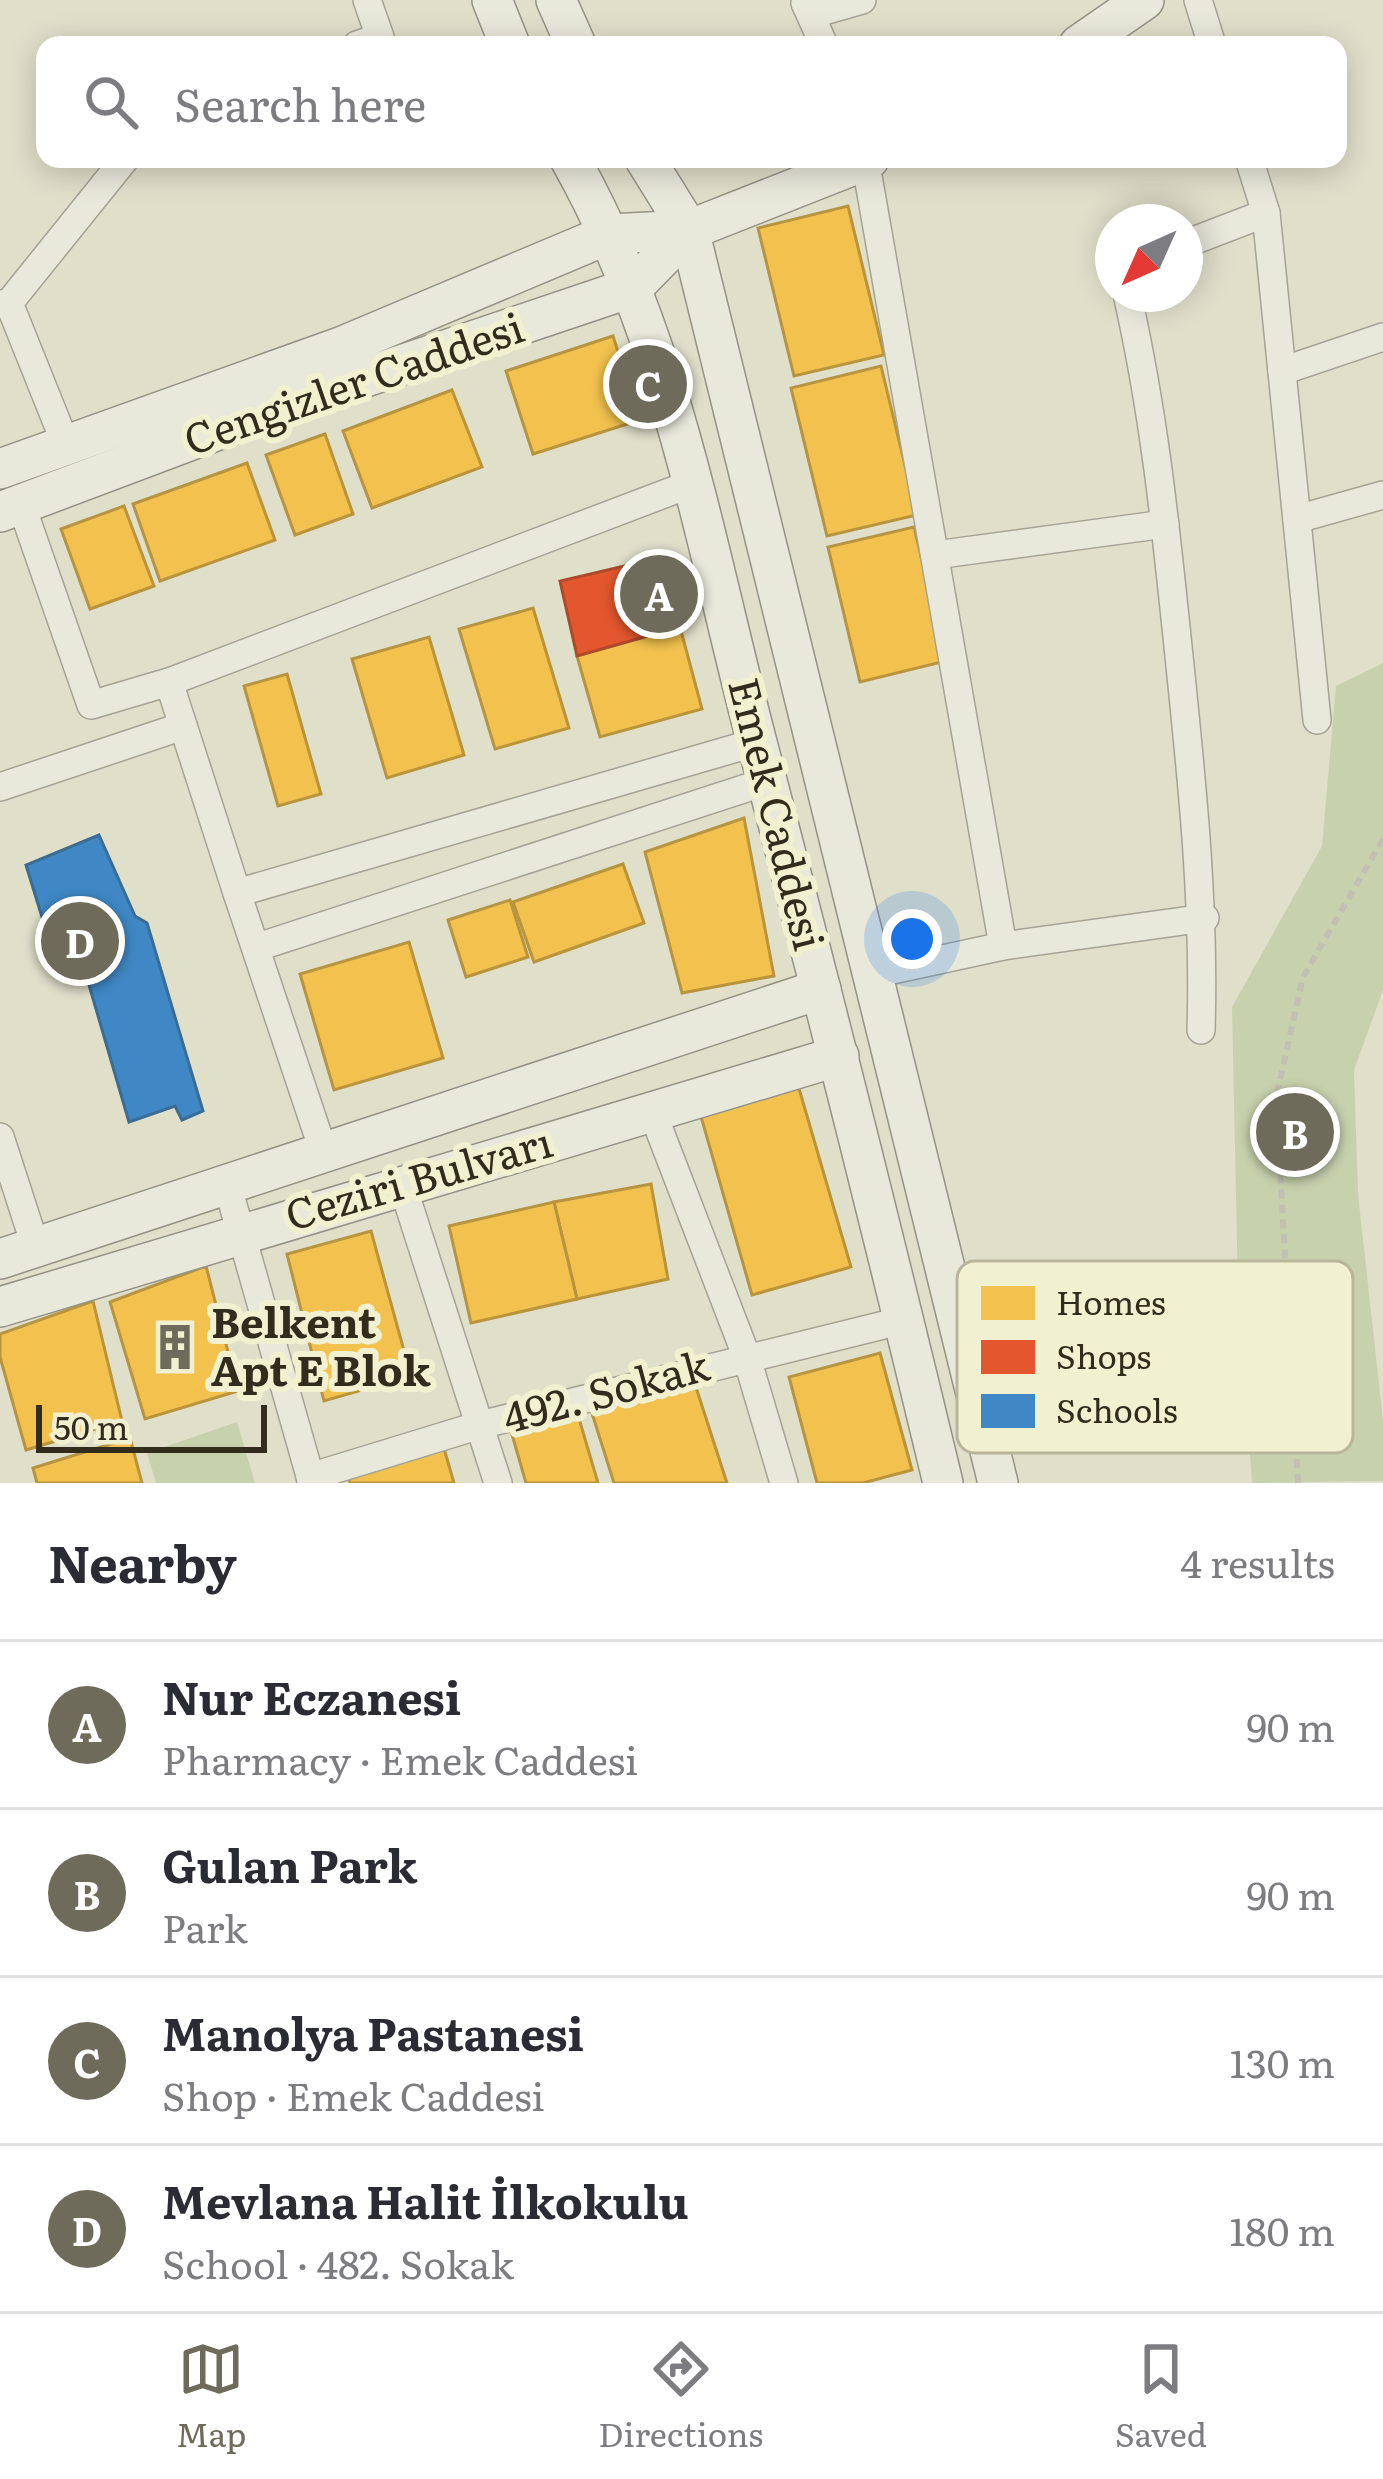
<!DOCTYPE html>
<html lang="en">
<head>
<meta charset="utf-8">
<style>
  :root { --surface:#fff; --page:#f7f7f7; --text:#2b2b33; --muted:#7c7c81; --line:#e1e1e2; --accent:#6f6b5a }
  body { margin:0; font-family:Literata,serif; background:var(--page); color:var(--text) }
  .compass { position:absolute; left:1095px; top:204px; width:108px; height:108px; border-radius:50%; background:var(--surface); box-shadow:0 6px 30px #0003; rotate:225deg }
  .scale { position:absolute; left:36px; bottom:30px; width:231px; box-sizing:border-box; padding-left:12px; border:6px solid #322c1d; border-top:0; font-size:33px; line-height:42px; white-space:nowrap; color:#322c1d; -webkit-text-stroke:9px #f1f0d0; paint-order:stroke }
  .you { position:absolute; left:912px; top:939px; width:42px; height:42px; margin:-30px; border:9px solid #fff; border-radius:50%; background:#1a73e8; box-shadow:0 0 0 18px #1a73e833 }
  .badge { display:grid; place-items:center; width:78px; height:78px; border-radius:50%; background:var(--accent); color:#fff; font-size:39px; font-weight:700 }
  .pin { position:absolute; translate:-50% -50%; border:6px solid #fff; box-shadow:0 3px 12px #0006 }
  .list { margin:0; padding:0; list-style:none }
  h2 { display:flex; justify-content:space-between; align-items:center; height:156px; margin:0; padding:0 48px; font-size:51px }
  h2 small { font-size:39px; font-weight:400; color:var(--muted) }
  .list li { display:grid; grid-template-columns:78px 1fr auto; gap:36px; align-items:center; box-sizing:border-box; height:168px; padding:0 48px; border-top:3px solid var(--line) }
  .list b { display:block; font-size:45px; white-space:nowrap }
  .list p { margin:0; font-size:39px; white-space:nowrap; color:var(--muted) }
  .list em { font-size:39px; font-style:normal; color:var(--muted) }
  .icon { flex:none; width:66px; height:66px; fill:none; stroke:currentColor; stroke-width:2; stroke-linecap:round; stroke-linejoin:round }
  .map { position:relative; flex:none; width:1383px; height:1483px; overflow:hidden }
  .search { position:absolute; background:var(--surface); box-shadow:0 6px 30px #0003; left:36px; right:36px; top:36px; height:132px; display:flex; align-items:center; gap:30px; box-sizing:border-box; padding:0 42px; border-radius:24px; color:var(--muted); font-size:45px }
  .sheet { height:828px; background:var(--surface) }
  nav { display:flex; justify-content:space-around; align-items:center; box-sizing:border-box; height:168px; border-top:3px solid var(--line); background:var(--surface); font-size:33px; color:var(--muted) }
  nav a { display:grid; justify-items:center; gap:6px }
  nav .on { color:var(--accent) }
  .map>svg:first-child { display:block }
  .green { fill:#c8d1ae }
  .homes { fill:#f2c14e; stroke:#b8943f; stroke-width:3 }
  .shops { fill:#e4572e; stroke:#af4a29; stroke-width:3 }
  .schools { fill:#3f88c5; stroke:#3b6c93; stroke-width:3 }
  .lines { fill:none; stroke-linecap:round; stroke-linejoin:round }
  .street-casing { stroke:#a5a394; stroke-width:30 }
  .secondary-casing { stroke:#949284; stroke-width:42 }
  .path { stroke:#c1c0b3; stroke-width:6; stroke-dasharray:9 6; stroke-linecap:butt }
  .street { stroke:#e8e8db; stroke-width:27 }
  .secondary { stroke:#e8e8db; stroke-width:39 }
  .labels { text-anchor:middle; stroke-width:12; stroke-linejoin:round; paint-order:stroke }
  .street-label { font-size:42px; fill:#322c1d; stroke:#f1f0d0 }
  .poi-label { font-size:42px; font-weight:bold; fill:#322c1d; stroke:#f1f0d0; text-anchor:start }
  .key { fill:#f1f0d0; stroke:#b8b59a; stroke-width:3 }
  .key-label { font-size:33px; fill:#322c1d }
</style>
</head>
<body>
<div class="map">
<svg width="1383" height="1483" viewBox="0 0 1383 1483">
  <rect width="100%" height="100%" fill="#e0dfca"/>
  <g class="green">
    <polygon points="1383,663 1383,990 1354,1070 1358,1194 1383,1420 1383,1481 1252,1483 1238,1290 1232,1007 1322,846 1336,686"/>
    <polygon points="237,1422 255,1483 156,1483 147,1453"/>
  </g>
  <g class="homes">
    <polygon points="848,206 884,355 794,376 758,228"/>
    <polygon points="613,336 640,420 533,454 506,371"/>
    <polygon points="881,366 917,515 827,536 791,388"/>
    <polygon points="452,390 482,467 372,508 343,431"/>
    <polygon points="325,434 353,514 295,535 266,455"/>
    <polygon points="247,463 275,540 160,581 133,504"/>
    <polygon points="124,506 154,586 90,609 61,529"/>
    <polygon points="914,527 946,661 860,682 828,547"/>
    <polygon points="533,608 569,728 495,749 459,629"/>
    <polygon points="680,627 702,709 600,737 577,656"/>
    <polygon points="429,637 464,755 387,778 352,659"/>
    <polygon points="287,674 321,794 278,806 244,686"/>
    <polygon points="744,818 774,976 682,993 645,852"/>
    <polygon points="623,864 644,923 534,962 513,902"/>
    <polygon points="510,900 528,957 466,977 448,920"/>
    <polygon points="409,942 443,1058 334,1090 300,974"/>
    <polygon points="798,1085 851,1267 752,1295 700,1113"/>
    <polygon points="651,1184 668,1279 577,1299 554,1202"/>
    <polygon points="554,1202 577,1299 471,1323 449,1226"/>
    <polygon points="371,1231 411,1376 324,1401 287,1254"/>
    <polygon points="206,1266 238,1391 145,1419 110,1302"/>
    <polygon points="93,1301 122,1421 26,1450 0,1357 0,1334"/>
    <polygon points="880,1353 912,1470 863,1483 817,1483 789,1377"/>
    <polygon points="692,1375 727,1483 614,1483 590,1407"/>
    <polygon points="575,1405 598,1483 526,1483 509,1424"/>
    <polygon points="130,1438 142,1483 37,1483 33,1468"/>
    <polygon points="443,1445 454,1483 350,1483 348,1473"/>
  </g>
  <polygon class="shops" points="650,560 680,627 577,656 560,581"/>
  <polygon class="schools" points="99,835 135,916 147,923 203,1111 182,1120 175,1106 129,1122 82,961 58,969 26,865"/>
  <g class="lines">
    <defs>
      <g id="street">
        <polyline points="1198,0 1212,45"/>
        <polyline points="805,3 824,45"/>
        <polyline points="813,14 862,0"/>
        <polyline points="357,45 380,37 367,0"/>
        <polyline points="865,159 1003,946 1205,918"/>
        <polyline points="1266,213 1317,720"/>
        <polyline points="1185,244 1266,213 1249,159"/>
        <path d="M1127,294c28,123 39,237 52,362 13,126 26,248 22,374"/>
        <polyline points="9,303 66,445"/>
        <polyline points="0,304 9,303 125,159"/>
        <polyline points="1282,371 1383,337"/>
        <polyline points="21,504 91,705 169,682 237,893 757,742"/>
        <polyline points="1297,519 1383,495"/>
        <polyline points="935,555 1165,524"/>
        <polyline points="169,682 693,483"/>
        <polyline points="0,787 183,726"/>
        <polyline points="237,893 323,1150"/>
        <polyline points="258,947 771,780"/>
        <polyline points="869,975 1003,946"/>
        <polyline points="652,1111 746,1355 784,1483"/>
        <polyline points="0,1137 36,1248"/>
        <polyline points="227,1184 312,1483"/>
        <polyline points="402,1184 498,1483"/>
        <polyline points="310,1477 480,1425 904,1320"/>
      </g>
      <g id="secondary">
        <polyline points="492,0 510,45"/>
        <polyline points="556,0 576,45"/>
        <polyline points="1079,45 1144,0"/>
        <path d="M570,159c101,179 134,380 185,576 65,248 128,498 188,748"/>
        <polyline points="645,159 689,230 998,1483"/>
        <polyline points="0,469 343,346 609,234 689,230 869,159"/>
        <polyline points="0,512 306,397 633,287 689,230"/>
        <polyline points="0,1259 821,989"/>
        <polyline points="0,1307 839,1056"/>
      </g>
    </defs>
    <use href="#street" class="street-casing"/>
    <use href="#secondary" class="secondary-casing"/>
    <polyline class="path" points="1298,1483 1276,1098 1303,977 1383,839"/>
    <use href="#street" class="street"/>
    <use href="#secondary" class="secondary"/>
  </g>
  <defs>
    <symbol id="building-bare" viewBox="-9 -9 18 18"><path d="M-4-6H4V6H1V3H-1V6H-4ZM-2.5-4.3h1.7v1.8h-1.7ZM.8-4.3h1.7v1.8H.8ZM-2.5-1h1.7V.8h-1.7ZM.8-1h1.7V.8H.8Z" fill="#6f6b5a" stroke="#f1f0d0" stroke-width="2.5" paint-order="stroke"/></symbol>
  </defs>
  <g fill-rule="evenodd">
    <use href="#building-bare" x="142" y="1314" width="66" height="66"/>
  </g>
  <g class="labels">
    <g class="street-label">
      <text transform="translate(354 384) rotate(-19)" y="15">Cengizler Caddesi</text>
      <text transform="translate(776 814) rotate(76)" y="15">Emek Caddesi</text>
      <text transform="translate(419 1179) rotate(-16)" y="15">Ceziri Bulvarı</text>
      <text transform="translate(606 1392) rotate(-15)" y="15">492. Sokak</text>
    </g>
    <g class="poi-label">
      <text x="211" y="1338">Belkent<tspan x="211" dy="48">Apt E Blok</tspan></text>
    </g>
  </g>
  <rect x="957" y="1261" width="396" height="192" rx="18" class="key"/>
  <rect x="981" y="1286" width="54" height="34" fill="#f2c14e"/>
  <rect x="981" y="1340" width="54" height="34" fill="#e4572e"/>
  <rect x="981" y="1394" width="54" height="34" fill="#3f88c5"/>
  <g class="key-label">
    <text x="1056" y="1315">Homes</text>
    <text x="1056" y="1369">Shops</text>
    <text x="1056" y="1423">Schools</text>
  </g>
</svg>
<svg class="compass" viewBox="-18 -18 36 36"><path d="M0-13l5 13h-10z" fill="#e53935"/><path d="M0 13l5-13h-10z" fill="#7c7c81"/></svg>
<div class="scale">50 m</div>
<div class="you"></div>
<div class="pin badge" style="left:659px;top:594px">A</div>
<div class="pin badge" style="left:1295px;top:1132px">B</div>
<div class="pin badge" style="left:648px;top:384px">C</div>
<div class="pin badge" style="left:80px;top:941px">D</div>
<div class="search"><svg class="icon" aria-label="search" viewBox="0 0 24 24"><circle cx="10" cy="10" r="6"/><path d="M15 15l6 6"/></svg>Search here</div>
</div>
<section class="sheet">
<h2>Nearby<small>4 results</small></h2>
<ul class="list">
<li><span class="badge">A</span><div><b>Nur Eczanesi</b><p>Pharmacy · Emek Caddesi</p></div><em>90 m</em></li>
<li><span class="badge">B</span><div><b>Gulan Park</b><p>Park</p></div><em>90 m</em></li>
<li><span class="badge">C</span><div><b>Manolya Pastanesi</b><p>Shop · Emek Caddesi</p></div><em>130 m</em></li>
<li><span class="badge">D</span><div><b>Mevlana Halit İlkokulu</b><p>School · 482. Sokak</p></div><em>180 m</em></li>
</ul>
</section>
<nav>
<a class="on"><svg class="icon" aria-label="map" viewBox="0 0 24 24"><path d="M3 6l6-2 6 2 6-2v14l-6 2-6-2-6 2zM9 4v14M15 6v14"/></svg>Map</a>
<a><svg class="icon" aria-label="directions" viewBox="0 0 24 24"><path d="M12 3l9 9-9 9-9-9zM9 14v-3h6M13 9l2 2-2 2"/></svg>Directions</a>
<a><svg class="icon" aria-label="saved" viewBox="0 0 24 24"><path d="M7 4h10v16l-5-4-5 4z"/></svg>Saved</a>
</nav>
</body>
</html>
